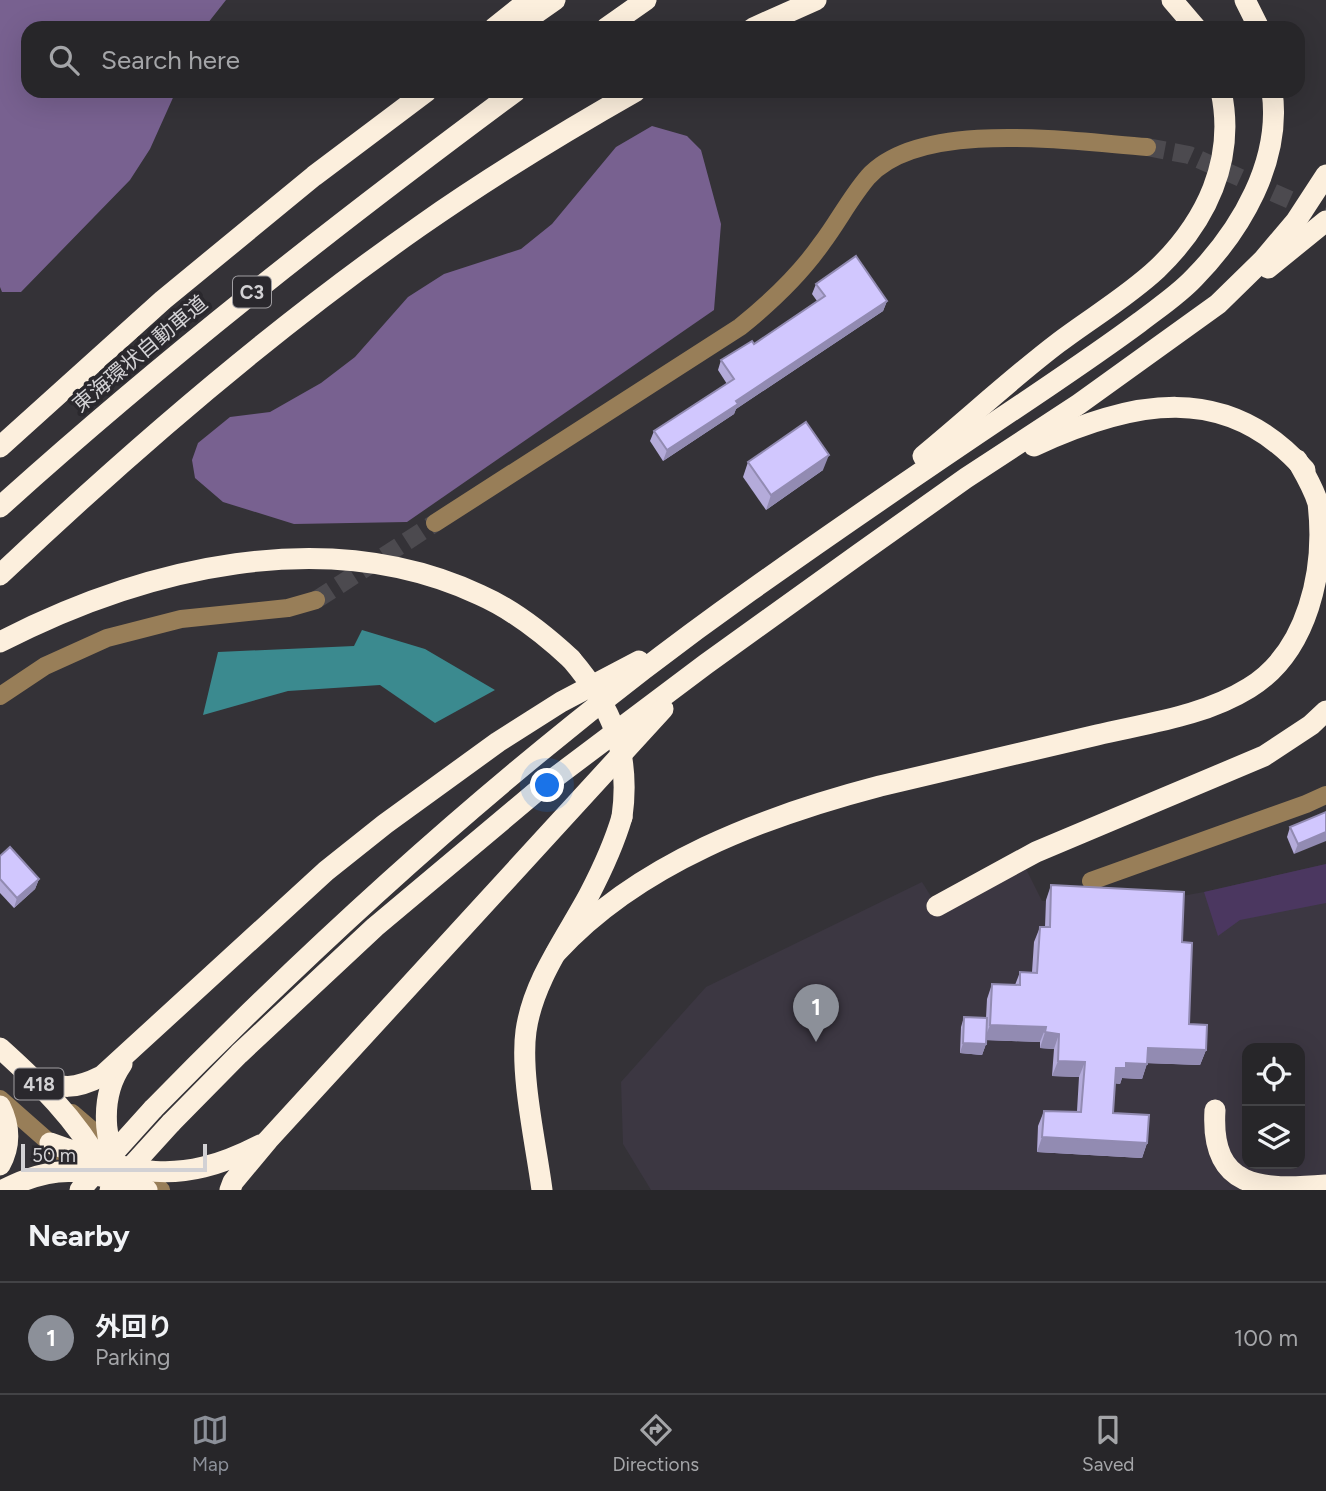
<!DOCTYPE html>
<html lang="en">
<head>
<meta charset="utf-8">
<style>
  :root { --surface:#272629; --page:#333235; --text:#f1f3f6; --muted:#a4a5a8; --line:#434346; --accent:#8c9099 }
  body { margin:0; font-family:Figtree,"Noto Sans JP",sans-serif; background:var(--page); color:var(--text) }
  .controls { position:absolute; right:21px; bottom:21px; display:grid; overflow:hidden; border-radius:14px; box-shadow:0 7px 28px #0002 }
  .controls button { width:63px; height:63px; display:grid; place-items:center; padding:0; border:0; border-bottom:2px solid var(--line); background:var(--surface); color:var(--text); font:35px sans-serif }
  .scale { position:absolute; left:21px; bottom:18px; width:186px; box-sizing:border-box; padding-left:7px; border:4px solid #d2d1d4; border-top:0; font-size:19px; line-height:24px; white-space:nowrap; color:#d2d1d4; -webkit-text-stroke:5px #2a282d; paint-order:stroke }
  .you { position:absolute; left:548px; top:786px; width:24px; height:24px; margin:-18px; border:5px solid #fff; border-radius:50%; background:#1a73e8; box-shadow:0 0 0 10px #1a73e833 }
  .badge { display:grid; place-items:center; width:46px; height:46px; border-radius:50%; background:var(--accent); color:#fff; font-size:23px; font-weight:700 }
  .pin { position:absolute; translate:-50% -58px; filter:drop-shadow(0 2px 4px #0008) }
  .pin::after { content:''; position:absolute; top:37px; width:24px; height:21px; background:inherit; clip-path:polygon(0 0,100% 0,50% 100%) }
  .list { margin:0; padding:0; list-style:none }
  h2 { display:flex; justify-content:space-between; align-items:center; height:91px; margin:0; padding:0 28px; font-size:30px }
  h2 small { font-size:23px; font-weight:400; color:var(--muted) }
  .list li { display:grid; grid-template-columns:46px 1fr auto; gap:21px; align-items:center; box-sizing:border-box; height:112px; padding:0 28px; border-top:2px solid var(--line) }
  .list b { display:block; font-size:26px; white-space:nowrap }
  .list p { margin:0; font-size:23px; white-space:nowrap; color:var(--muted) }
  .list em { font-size:23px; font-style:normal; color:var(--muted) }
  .icon { flex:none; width:38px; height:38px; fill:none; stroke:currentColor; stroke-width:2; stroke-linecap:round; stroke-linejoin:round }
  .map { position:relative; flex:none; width:1326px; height:1190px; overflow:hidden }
  .search { position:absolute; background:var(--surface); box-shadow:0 7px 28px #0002; left:21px; right:21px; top:21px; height:77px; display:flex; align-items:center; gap:18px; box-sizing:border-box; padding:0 24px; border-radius:21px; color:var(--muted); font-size:26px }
  .sheet { height:203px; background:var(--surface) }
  nav { display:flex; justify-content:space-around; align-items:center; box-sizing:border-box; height:98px; border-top:2px solid var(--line); background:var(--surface); font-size:19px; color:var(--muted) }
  nav a { display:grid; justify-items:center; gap:4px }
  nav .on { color:var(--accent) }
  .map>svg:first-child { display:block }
  .built { fill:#3c3742; fill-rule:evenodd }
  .green { fill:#4b3760 }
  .forest { fill:#786190 }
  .water { fill:#3b8a8f }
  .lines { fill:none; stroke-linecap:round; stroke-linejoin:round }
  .minor-tunnel { stroke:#4c4a4f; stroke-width:18; stroke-dasharray:18 9; stroke-linecap:butt }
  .minor { stroke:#987e58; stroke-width:18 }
  .highway { stroke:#fcefdd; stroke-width:21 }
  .highway-bridge { stroke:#fcefdd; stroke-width:21 }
  .wall { fill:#b4abda }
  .shaded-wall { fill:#928bb2 }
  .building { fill:#d1c7fe; stroke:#928bb2; stroke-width:2 }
  .labels { text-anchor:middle; stroke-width:7; stroke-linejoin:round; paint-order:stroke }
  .shield { fill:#2a282d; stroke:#a09ea2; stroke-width:2 }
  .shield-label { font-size:19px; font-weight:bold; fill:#d2d1d4 }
  .street-label { font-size:21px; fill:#d2d1d4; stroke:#2a282d }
</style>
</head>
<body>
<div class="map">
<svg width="1326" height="1190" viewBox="0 0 1326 1190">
  <rect width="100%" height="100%" fill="#343237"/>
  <path class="built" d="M1022,861l20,40h112l50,-9 122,-28v324l-5,2h-670l-28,-46 -2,-62 85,-95 216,-105 15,24zM1247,1048h53v116h-53z"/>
  <polygon class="green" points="1326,864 1326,903 1240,920 1218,936 1204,892"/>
  <g class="forest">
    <polygon points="0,0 226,0 204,28 28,28 28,91 176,91 150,149 130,180 21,292 2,292 0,287"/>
    <polygon points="652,126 687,136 701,150 721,224 714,310 407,522 294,524 223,502 195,478 192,460 198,443 230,417 270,412 321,383 355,357 408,297 444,274 521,249 552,224 616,147"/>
  </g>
  <polygon class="water" points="362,630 425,649 495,690 435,723 380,685 288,691 203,715 218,652 354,646"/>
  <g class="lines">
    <g class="minor-tunnel">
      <polyline points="1147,147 1189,155 1326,216"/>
      <polyline points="316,600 435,523"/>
    </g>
    <g class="minor">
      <path d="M435,523l305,-196c31,-25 59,-51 82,-84 16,-21 28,-45 46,-66 53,-59 206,-35 279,-30"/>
      <polyline points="0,696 45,666 107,638 181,619 288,608 316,600"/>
      <polyline points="1091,881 1306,804 1326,795"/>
      <polyline points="0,1099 59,1151"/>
      <polyline points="72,1113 115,1150"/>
      <polyline points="138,1170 161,1190"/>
    </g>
    <g class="highway">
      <polyline points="1172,0 1196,28"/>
      <polyline points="1245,0 1259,28"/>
      <polyline points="494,28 529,0"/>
      <polyline points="515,28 555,0"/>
      <polyline points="606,28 646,0"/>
      <polyline points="753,28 816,0"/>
      <polyline points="1268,268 1326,221"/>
      <path d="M1034,446c97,-45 192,-66 271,24"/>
      <polyline points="0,447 163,300 314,176 427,91"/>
      <path d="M923,456c45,-37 89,-78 135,-113 33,-25 69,-46 99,-74 49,-47 79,-109 64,-178"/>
      <path d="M0,507c164,-148 338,-284 516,-416"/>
      <path d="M0,575c132,-125 271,-245 420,-349 70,-49 142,-93 216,-135"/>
      <path d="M0,642c144,-74 326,-119 480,-47 34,15 64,39 91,64"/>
      <polyline points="937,906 1036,852 1264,756 1311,725 1326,711"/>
      <path d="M556,953c82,-90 209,-137 324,-167 73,-17 145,-34 217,-51 51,-12 107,-19 152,-47 59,-36 77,-118 69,-185 -5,-16 -13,-29 -21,-43"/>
      <path d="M0,1048c39,35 76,71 101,117"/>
      <path d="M122,1064c-26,37 -16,88 4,126"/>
      <path d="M33,1078c29,11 41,12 69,-2l224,-205 59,-47 113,-82 63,-40 78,-41"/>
      <path d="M0,1106c10,20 11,39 0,59"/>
      <path d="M153,1109c184,-188 381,-365 597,-518 93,-66 187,-130 281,-193 37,-25 74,-50 109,-76 18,-14 38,-27 54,-44 47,-48 88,-117 78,-187"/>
      <path d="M1215,1110c-5,80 46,80 111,75"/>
      <polyline points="171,1123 239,1054 375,927 537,791 706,664 859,554 966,478 1079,404 1218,304 1263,260 1296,221 1326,175"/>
      <path d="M50,1143c84,30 126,45 210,2"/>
      <path d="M3,1190c58,-30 85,-19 144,0"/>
      <polyline points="230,1190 233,1182 268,1140 663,709"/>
      <path d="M542,1190c-6,-46 -22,-115 -16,-159 7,-50 40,-93 63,-136 13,-25 25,-51 33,-78"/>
    </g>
    <g class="highway-bridge">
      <path d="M571,659c41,48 60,94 51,158"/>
      <polyline points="80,1190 153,1109"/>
      <polyline points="110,1190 171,1123"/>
    </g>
  </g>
  <g class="wall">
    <polygon points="816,284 887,301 883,311 736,409 734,414 663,461 650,441 654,431 727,384 718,370 721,360 754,344 817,301 812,294"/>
    <polygon points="748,462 823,470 766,510 743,477"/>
    <polygon points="1326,812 1294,854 1287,837 1290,827"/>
    <polygon points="0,856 39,879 35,889 14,908 0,893"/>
    <polygon points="1051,885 1182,942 1189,1024 1206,1050 1200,1065 1147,1063 1142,1079 1122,1078 1120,1084 1115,1083 1113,1113 1147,1143 1142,1158 1037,1152 1038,1126 1044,1111 1077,1111 1079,1077 1052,1076 1054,1049 1040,1048 1040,1042 986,1040 986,1044 982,1055 960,1053 961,1027 964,1017 986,1018 987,999 992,984 1015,985 1020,972 1032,972 1034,942 1040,927 1045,927 1046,900"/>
  </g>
  <g class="shaded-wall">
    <polygon points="887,301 883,311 736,409 734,414 663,461 667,450 736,401"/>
    <polygon points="829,455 823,470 766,510 771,495"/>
    <polygon points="1326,832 1326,841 1294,854 1298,844"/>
    <polygon points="39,879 35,889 14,908 17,898"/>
    <polygon points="990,1025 1046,1027 1040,1042 984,1040"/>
    <polygon points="1045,1032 1059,1034 1054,1049 1040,1048"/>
    <polygon points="963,1043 986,1044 982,1055 960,1053"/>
    <polygon points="1148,1048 1206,1050 1200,1065 1143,1063"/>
    <polygon points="1058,1061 1085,1062 1079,1077 1052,1076"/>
    <polygon points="1126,1063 1147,1064 1142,1079 1122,1078 1120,1084 1110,1083 1116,1068"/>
    <polygon points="1042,1137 1147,1143 1142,1158 1037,1152"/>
  </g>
  <g class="building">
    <polygon points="856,256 887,301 736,401 738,404 667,450 654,431 734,379 721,360 752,341 754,344 825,296 816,284"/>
    <polygon points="806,422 829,455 771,495 748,462"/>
    <polygon points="1326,812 1326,832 1298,844 1290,827"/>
    <polygon points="10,847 39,879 17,898 0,879 0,856"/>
    <polygon points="1051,885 1184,892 1182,942 1192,943 1189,1024 1207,1025 1206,1050 1148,1048 1147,1064 1126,1063 1126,1068 1116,1068 1113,1113 1149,1115 1147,1143 1042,1137 1044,1111 1081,1112 1085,1062 1058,1061 1059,1034 1045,1032 1046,1027 990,1025 992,984 1020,985 1020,972 1037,973 1040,927 1050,927"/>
    <polygon points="964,1017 987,1018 986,1044 963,1043"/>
  </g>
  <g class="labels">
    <g class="shield">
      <rect x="233" y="276.5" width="38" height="31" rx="5"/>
      <rect x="14.5" y="1068.5" width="49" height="31" rx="5"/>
    </g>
    <g class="shield-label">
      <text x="252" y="299">C3</text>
      <text x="39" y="1091">418</text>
    </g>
    <g class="street-label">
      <text transform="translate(140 354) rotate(-40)" y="7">東海環状自動車道</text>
    </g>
  </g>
</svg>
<div class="controls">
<button><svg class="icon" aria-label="locate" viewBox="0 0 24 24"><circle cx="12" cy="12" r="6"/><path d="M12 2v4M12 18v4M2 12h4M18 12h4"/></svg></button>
<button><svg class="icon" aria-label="layers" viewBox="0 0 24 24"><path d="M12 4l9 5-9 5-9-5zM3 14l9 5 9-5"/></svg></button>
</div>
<div class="scale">50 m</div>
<div class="you"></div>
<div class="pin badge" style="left:816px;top:1042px">1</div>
<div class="search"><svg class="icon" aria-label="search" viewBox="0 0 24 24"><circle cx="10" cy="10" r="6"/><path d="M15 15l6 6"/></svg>Search here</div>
</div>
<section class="sheet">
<h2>Nearby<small></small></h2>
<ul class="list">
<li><span class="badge">1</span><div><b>外回り</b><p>Parking</p></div><em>100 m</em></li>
</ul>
</section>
<nav>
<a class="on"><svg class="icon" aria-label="map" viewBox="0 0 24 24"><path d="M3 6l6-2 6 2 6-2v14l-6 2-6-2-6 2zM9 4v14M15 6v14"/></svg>Map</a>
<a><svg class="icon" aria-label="directions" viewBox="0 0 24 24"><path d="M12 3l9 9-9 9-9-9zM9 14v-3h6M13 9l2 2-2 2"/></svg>Directions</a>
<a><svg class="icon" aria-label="saved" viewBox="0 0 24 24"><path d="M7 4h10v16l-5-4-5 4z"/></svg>Saved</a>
</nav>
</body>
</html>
